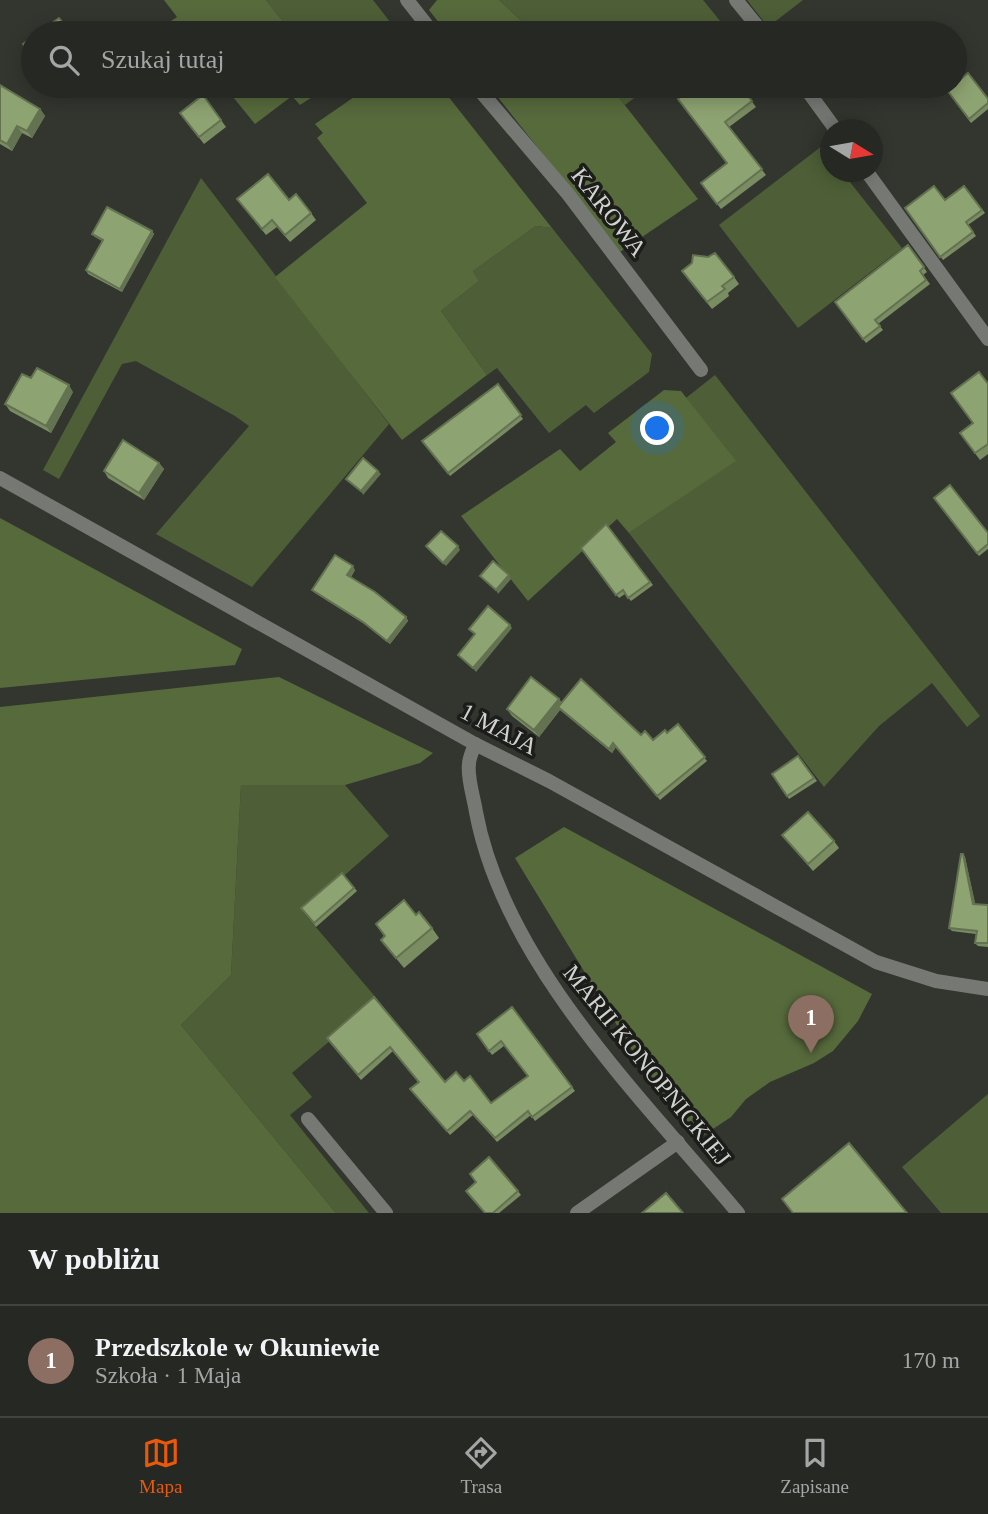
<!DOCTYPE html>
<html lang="pl">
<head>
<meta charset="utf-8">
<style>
  :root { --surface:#262823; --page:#2e302b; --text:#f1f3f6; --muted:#a4a6a6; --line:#424441; --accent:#ea580c }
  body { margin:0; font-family:Georgia,serif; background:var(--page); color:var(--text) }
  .compass { position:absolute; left:820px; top:119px; width:63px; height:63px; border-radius:50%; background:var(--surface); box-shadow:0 4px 18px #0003; rotate:101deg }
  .you { position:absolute; left:658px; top:429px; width:24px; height:24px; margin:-18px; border:5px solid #fff; border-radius:50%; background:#1a73e8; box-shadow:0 0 0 10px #1a73e833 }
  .badge { display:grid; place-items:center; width:46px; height:46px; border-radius:50%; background:var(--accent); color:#fff; font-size:23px; font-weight:700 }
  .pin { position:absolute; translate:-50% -58px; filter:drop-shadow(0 2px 4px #0008) }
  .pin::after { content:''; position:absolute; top:37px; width:24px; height:21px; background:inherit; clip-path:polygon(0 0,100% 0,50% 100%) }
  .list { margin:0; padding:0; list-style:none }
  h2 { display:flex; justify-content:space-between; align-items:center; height:91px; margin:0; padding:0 28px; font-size:30px }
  h2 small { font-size:23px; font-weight:400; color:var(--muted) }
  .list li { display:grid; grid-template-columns:46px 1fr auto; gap:21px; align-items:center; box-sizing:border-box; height:112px; padding:0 28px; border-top:2px solid var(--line) }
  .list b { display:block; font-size:26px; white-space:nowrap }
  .list p { margin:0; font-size:23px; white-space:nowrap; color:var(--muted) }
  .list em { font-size:23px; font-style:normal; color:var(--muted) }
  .icon { flex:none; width:38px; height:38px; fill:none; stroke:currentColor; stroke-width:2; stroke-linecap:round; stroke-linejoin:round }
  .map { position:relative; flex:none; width:988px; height:1213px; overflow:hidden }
  .search { position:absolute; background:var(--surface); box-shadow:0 4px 18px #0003; left:21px; right:21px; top:21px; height:77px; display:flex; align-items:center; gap:18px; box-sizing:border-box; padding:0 24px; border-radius:38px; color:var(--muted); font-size:26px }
  .sheet { height:203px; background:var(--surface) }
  nav { display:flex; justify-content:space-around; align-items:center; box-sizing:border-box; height:98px; border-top:2px solid var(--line); background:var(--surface); font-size:19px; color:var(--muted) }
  nav a { display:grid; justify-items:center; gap:4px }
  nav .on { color:var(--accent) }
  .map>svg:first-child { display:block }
  .green { fill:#4e5f37 }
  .forest { fill:#576a3c }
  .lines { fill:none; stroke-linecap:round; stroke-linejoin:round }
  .street { stroke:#767874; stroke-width:14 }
  .wall { fill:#7a8c62 }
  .shaded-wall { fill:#637250 }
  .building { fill:#8ea372; stroke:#637250; stroke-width:2 }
  .labels { text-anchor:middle; stroke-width:7; stroke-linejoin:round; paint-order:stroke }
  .street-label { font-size:24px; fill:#d1d3cf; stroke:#1c1d1a }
</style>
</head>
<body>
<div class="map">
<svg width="988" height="1213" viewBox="0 0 988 1213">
  <rect width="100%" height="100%" fill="#33362f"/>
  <g class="green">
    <polygon points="266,0 373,0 394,27 393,33 292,33"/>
    <polygon points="499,0 703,0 725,27 717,33 531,33 528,27"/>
    <polygon points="747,0 803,0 768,27"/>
    <polygon points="610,86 650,86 625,105"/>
    <polygon points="822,146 830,157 830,172 842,172 902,248 798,328 719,225"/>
    <polygon points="201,178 389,424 252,587 156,534 249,426 235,416 136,361 122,364 59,479 43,470"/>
    <polygon points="536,226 552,228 652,354 649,372 594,413 586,405 549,433 497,368 487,375 441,311 479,281 473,271"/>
    <polygon points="715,375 980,716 967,727 932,683 879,726 824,787 629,533 735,461 686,398"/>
    <polygon points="241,785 345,785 389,836 303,912 378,1000 292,1073 312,1097 290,1115 369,1213 336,1213 181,1025 231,975"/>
    <polygon points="988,1094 988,1213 941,1213 902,1167"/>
  </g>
  <g class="forest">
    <polygon points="164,0 266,0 292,33 180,33 171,21 177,17"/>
    <polygon points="437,0 499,0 528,27 531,33 447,33 429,10"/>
    <polygon points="224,86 329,86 300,105 292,96 255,124"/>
    <polygon points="370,86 440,86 552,228 536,226 473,271 479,281 441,311 487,375 402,440 275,277 367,203 317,138 323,133 315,124"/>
    <polygon points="489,86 610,86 698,199 620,252"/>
    <polygon points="664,390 681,391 736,461 629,533 617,519 528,601 461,516 560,449 580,471 616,442 608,433"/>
    <polygon points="0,518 242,649 235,665 0,688"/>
    <polygon points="279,677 433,753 420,763 345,785 241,785 231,975 181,1025 336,1213 0,1213 0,707"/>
    <polygon points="564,827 872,994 858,1021 833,1051 814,1063 770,1082 746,1099 731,1117 698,1139 657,1091 515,858"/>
  </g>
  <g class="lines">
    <g class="street">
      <polyline points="407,0 433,33"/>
      <polyline points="736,0 763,33"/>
      <polyline points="476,86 568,194 701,370"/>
      <polyline points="804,86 836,130"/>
      <polyline points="867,172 988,339"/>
      <polyline points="0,478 475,744 549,781 876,962 936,981 988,989"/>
      <path d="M475,744c-2,6 -6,14 -6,20 -2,14 5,34 7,48 28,151 166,286 262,401"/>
      <polyline points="308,1119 386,1213"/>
      <polyline points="577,1213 678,1142"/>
    </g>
  </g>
  <g class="wall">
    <polygon points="0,85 40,109 45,116 32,138 22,133 12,151 0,144"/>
    <polygon points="740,86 756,107 729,127 766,175 721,209 701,183 727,163 678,99"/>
    <polygon points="947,90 988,99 988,109 971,123"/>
    <polygon points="203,95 226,127 204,144 180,113"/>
    <polygon points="964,186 985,213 968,225 976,236 943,260 905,208 945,200"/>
    <polygon points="237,199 311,213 316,220 290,242 277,227 266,235"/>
    <polygon points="152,231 154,234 122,292 88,274 86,270 102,241 95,237 92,234"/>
    <polygon points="908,245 927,272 923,275 930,284 878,324 883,330 866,343 835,302"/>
    <polygon points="734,277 739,284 728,293 729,296 712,309 687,278"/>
    <polygon points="498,384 523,419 450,476 422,441"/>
    <polygon points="988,384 988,454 980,460 960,433 973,423"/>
    <polygon points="73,392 51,433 10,411 5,404"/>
    <polygon points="159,463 164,469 144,500 108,478 104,471"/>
    <polygon points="934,498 988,533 988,549 979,556"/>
    <polygon points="606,524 653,585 631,601 625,594 619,598 581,548"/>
    <polygon points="355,570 351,577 406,617 408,621 390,644 366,625 315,593 312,590"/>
    <polygon points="559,699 562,703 653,740 667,733 678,724 707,761 660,800 616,747 612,753 560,710 539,737 512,716 507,709"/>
    <polygon points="798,756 817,781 789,799 772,774"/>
    <polygon points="782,835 834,841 839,848 813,871"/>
    <polygon points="963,854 965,857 975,904 988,905 988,947 978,946 975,943 976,934 952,931 949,928"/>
    <polygon points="342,873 357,891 316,927 301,908"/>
    <polygon points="416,915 432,928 439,938 404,968 381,940 384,936 376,924"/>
    <polygon points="374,997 445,1082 491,1103 528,1076 504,1046 492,1055 477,1034 512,1007 575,1091 535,1121 531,1115 497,1142 473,1115 450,1135 410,1089 418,1082 393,1051 361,1080 327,1038"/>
    <polygon points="518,1191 521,1195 499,1213 484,1213"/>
  </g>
  <g class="shaded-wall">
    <polygon points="40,109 45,116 32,138 27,131"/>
    <polygon points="17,126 22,133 12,151 7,144"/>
    <polygon points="152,231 154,234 122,292 120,289"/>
    <polygon points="69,385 73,392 51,433 46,426"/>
    <polygon points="159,463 164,469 144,500 139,493"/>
    <polygon points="378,471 381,474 363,495 361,491"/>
    <polygon points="458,546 460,550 446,566 443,563"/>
    <polygon points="353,566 355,570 350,578 347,575"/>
    <polygon points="509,575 511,579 498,594 496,590"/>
    <polygon points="406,617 408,621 390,644 387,641"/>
    <polygon points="510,625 512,628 476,672 473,668"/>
    <polygon points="559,699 564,706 558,707 560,710 539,737 534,730"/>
    <polygon points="613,743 616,747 612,753 609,749"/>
    <polygon points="963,854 965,857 976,907 973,904"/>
  </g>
  <g class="building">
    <polygon points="59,18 71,33 38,33"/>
    <polygon points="33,37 33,57 23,44"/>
    <polygon points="968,73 988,99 988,103 969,119 947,90 953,86 955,86 955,84"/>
    <polygon points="0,85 40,109 27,131 17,126 7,144 0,140"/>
    <polygon points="692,86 740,86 752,101 725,122 762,169 717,204 701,183 727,163 678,99"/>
    <polygon points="203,95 221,120 199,137 180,113"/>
    <polygon points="268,174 289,200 296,194 311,213 285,235 272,220 262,229 237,199"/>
    <polygon points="934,186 945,200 964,186 982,210 966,222 973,232 940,257 905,208"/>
    <polygon points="107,207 152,231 120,289 86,270 103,240 92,234"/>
    <polygon points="908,245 924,267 920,271 926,280 875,320 880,326 863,339 835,302"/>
    <polygon points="715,253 734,277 722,286 725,289 707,302 682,271 692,263 693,255 708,257"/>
    <polygon points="37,368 69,385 46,426 5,404 22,374 31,378"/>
    <polygon points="979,372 988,384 988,444 975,453 960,433 973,423 951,393"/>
    <polygon points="498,384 521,415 448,473 422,441"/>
    <polygon points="123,440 159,463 139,493 104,471"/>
    <polygon points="363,458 378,471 361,491 346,479"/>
    <polygon points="950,485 988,533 988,544 977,553 934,498"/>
    <polygon points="606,524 650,582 628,598 623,590 616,595 581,548"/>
    <polygon points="441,531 458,546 443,563 426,546"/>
    <polygon points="335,555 353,566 347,575 375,592 406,617 387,641 363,622 312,590"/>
    <polygon points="493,561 509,575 496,590 480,576"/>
    <polygon points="488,606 510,625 473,668 458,655 475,634 469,629"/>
    <polygon points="531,677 559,699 534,730 507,709"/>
    <polygon points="581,679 641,735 645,731 653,740 665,730 667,733 678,724 705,757 657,796 613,743 609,749 558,707"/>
    <polygon points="798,756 814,778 787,796 772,774"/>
    <polygon points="808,812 834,841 808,864 782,835"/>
    <polygon points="961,854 963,854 973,904 988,905 988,943 975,943 977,931 949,928"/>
    <polygon points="342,873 354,888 314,923 301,908"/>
    <polygon points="404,900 416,915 419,912 432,928 396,958 381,940 385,936 376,924"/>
    <polygon points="374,997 445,1082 456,1072 464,1081 470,1076 491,1103 528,1076 501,1041 489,1051 477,1034 512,1007 572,1087 532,1117 528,1111 495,1138 470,1111 447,1131 410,1089 419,1082 390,1047 358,1075 327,1038"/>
    <polygon points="849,1143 907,1213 793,1213 782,1199"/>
    <polygon points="489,1157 518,1191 493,1213 485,1213 466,1191 476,1182 470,1174"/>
    <polygon points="666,1193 683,1213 642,1213"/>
  </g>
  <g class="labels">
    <g class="street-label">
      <text transform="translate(609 212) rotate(52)" y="8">KAROWA</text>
      <text transform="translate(499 729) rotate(28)" y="8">1 MAJA</text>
      <text transform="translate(647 1065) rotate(51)" y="8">MARII KONOPNICKIEJ</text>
    </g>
  </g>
</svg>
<svg class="compass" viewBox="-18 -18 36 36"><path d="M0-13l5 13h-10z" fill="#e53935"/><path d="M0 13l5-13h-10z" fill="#a4a6a6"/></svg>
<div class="you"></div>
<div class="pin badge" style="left:811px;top:1053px;background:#8d6e63">1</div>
<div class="search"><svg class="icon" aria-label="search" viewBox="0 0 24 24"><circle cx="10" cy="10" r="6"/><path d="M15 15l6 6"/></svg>Szukaj tutaj</div>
</div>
<section class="sheet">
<h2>W pobliżu<small></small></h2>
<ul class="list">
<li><span class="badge" style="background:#8d6e63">1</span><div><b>Przedszkole w Okuniewie</b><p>Szkoła · 1 Maja</p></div><em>170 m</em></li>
</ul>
</section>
<nav>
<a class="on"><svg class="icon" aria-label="map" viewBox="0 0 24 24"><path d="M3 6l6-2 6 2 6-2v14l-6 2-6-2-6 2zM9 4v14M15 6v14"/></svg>Mapa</a>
<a><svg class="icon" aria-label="directions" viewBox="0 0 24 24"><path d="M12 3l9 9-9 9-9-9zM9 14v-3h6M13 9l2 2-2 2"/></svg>Trasa</a>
<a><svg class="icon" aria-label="saved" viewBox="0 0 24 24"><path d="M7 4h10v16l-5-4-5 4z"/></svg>Zapisane</a>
</nav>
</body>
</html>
